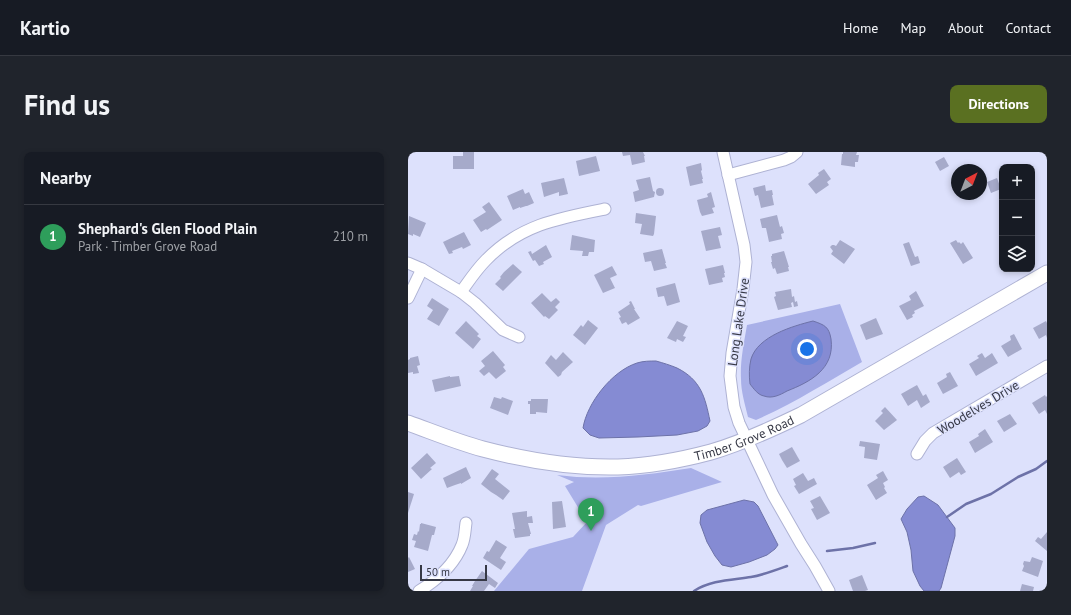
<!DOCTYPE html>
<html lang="en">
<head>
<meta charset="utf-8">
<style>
  :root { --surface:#171b24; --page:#20242c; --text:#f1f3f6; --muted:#9ea1a6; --line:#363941; --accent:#5a7021 }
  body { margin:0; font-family:"PT Sans",sans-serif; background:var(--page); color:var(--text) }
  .controls { position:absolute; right:12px; top:12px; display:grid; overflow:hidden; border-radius:8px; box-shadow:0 2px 6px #0003 }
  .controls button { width:36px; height:36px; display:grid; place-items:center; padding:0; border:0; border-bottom:1px solid var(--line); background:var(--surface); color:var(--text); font:20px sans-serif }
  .compass { position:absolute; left:543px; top:12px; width:36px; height:36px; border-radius:50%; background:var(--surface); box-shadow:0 2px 6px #0003; rotate:42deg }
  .scale { position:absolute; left:12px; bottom:10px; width:67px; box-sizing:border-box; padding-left:4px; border:2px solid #363845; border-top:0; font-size:11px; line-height:14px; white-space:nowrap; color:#363845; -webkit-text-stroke:3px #dde1fc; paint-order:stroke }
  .you { position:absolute; left:399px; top:197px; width:14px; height:14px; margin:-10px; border:3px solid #fff; border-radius:50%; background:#1a73e8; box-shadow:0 0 0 6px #1a73e833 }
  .badge { display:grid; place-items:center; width:26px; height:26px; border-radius:50%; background:var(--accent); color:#fff; font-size:13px; font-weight:700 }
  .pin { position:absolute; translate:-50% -33px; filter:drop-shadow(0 1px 2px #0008) }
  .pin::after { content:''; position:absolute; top:21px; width:14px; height:12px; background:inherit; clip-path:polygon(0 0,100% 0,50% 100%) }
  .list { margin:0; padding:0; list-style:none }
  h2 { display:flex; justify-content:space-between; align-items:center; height:52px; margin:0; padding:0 16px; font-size:17px }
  h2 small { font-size:13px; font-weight:400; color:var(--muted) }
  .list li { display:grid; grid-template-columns:26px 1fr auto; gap:12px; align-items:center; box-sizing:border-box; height:64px; padding:0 16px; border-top:1px solid var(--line) }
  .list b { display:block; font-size:15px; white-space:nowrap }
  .list p { margin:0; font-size:13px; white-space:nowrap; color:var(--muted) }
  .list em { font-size:13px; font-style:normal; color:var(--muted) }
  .icon { flex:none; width:22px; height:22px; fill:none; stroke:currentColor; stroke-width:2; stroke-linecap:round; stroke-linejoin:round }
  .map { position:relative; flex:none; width:639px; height:439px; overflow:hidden; border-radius:8px }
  header { display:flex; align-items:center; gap:24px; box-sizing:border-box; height:56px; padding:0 20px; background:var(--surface); border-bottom:1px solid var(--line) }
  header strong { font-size:19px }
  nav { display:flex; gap:22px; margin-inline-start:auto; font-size:14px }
  .intro { display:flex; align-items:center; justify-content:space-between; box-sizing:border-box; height:96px; padding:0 24px }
  h1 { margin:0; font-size:28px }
  .button { padding:10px 18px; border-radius:8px; background:var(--accent); color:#fff; font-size:14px; font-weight:700 }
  main { display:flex; gap:24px; padding:0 24px }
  aside { flex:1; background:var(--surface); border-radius:8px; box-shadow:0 2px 6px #0003 }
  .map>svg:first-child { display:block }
  .green { fill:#a9b0e8 }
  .water { fill:#858bd3; stroke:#6d72a8 }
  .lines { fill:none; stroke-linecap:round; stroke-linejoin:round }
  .stream { stroke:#6d72a8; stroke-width:2.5 }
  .building { fill:#a6aaca }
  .street-casing { stroke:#aeb2d3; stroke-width:13 }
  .secondary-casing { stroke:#aeb2d3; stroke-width:17 }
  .street { stroke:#fff; stroke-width:11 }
  .secondary { stroke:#fff; stroke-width:15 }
  .labels { text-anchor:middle; stroke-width:3; stroke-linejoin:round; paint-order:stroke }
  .street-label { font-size:13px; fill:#363845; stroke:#dde1fc }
</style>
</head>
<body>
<header>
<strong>Kartio</strong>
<nav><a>Home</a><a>Map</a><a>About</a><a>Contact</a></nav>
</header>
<div class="intro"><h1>Find us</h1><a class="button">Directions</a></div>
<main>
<aside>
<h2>Nearby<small></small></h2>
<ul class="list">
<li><span class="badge" style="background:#2e9e5b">1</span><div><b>Shephard's Glen Flood Plain</b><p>Park · Timber Grove Road</p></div><em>210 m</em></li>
</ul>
</aside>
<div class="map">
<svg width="639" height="439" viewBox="0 0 639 439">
  <rect width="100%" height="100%" fill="#dde1fc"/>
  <g class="green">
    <path d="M432,152l22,58c-35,20 -69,42 -106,58l-8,-3c-3,-13 -7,-25 -7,-38 -1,-18 3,-36 6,-54z"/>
    <path d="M283,316l31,14 -81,24 -3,-1 -32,20 -24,66h-88l35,-42 44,-12 14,-15 -22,-36 9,-4 -17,-7c45,6 90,0 134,-7z"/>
  </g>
  <g class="water">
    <path d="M405,169c12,4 16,6 18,18 4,30 -21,43 -44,52 -7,4 -15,8 -23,5 -6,-1 -10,-7 -14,-12 -1,-8 -1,-17 1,-25 7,-23 42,-33 62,-38z"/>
    <path d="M248,209c7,2 14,4 21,7 24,12 28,29 33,53l-3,5 -9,5 -21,4 -39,2 -39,1 -9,-3 -7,-7c4,-25 29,-57 54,-65 6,-2 13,-2 19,-2z"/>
    <polygon points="516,344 530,353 547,376 547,384 533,436 531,439 516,439 512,434 505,419 503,398 499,380 493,367 499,357 510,345"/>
    <polygon points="336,348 346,350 350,354 370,393 367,397 359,403 341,410 323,415 314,413 307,404 299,390 292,371 293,363 299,358"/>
  </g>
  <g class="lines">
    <g class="stream">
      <polyline points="539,365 558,352 583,342 610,325 628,317 639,309"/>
      <polyline points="419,399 445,396 467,391"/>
      <path d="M286,439c17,-11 38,-11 57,-14 12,-2 25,-7 36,-11"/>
    </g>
  </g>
  <g class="building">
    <polygon points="55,0 66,0 66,17 45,17 45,4 55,4"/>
    <polygon points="214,0 235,0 237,4 236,4 237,10 224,13 222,3 215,4"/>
    <polygon points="435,0 449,0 448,3 451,3 450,10 447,10 447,15 433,13 434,2 435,2"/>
    <polygon points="188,4 192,19 171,24 168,9"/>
    <polygon points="536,5 541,14 532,19 527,10"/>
    <polygon points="293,11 294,18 293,19 295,27 294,27 295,31 282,34 278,15"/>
    <polygon points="416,17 423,27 419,30 421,33 408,42 400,32 411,23 410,21"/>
    <polygon points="242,25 245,39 247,40 246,45 227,50 225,40 231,38 228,28"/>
    <polygon points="156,26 160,42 151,44 151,40 136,45 133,31"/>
    <polygon points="589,26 593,37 583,41 579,30"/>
    <polygon points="357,33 358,39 364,38 365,43 364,43 366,53 353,56 350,43 347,44 345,36"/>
    <circle cx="252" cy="40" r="4"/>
    <polygon points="115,37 117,42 121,40 126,51 119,54 118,54 112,56 112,55 105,58 99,44"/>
    <polygon points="303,40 307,55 304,56 306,61 294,64 292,60 289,48 300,45 299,42"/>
    <polygon points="81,50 94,68 79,78 78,77 73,80 65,68 78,60 74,55"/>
    <polygon points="228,61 248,64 246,82 245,84 232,82 234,72 227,71"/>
    <polygon points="369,63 372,75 374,74 376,81 373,82 374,87 361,90 358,76 354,76 352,67"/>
    <polygon points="1,64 18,71 12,85 5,82 5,84 0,82"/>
    <polygon points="312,75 314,83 310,84 313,96 298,99 293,79"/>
    <polygon points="56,80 63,93 55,97 54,95 44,99 45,101 41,102 35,90"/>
    <polygon points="164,83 187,88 186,100 181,100 180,104 174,104 175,99 162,98"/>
    <polygon points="432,88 447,97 436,112 423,102 425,99 422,95 424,93 426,93 428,94"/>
    <polygon points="548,88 550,91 551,90 553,92 555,90 565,106 555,112 542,91"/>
    <polygon points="501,90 507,105 510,104 512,111 503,114 495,92"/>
    <polygon points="138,93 144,105 135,110 136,112 131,114 127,108 125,109 120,100 123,99 124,102"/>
    <polygon points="254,97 258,111 257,111 259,116 246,119 243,109 237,110 235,101"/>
    <polygon points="376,99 381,115 380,115 381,119 369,122 367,116 365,117 363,110 364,110 363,104 364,104 364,102"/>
    <polygon points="105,112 114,120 95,139 87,132 93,126 92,125 96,120"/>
    <polygon points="315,113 317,121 316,121 317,125 314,126 315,130 301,133 297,117"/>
    <polygon points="204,114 209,123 202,126 207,136 195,141 186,123"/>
    <polygon points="267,131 272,150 259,154 256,144 250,145 248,136"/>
    <polygon points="383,137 384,145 386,144 387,150 389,149 390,154 386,155 385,150 383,151 384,155 370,158 366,145 368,144 367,140"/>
    <polygon points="508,139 516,154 506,159 507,161 504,163 505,165 499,168 491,154 503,148 501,144"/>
    <polygon points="134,141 143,150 148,146 152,150 147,155 150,158 141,167 137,164 136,165 123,151"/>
    <polygon points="24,146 41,157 31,174 19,167 25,158 19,154"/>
    <polygon points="223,149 227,157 226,157 232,166 220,173 218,170 214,172 211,166 213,165 210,160 222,152 221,150"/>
    <polygon points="468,166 475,182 458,188 452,173"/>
    <polygon points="180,168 190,176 177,193 165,183 173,173 175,175"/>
    <polygon points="58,169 71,182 69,184 73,187 65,197 47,181"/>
    <polygon points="269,169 280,174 275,184 278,185 275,190 269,187 268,190 259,186"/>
    <polygon points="638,169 639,171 639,186 638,183 631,187 625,176"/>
    <polygon points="606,182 614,197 600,205 593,194 603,188 602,184"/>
    <polygon points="85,199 97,213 95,215 98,219 88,227 81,220 76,224 71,219 77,214 73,209"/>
    <polygon points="155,200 165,210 154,220 153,223 150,225 137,211 143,203 148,208"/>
    <polygon points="574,201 577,206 584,201 590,211 568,224 561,212 571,206 569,204"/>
    <polygon points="10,204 12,213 9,214 11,221 5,222 5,220 0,221 0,208 2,207 2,206"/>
    <polygon points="542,220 550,234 535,242 529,231 539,225 538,222"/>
    <polygon points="42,224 42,225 51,224 53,234 27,240 24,228"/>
    <polygon points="509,233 515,244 518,242 522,250 513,256 509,248 500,254 493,242"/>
    <polygon points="637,243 638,245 639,244 639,262 637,258 631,262 624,251"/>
    <polygon points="86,245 93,247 94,245 105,249 100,263 82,256"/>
    <polygon points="123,247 140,247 139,261 128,260 128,262 122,262 122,252 120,252 120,249 123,249"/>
    <polygon points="477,255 489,268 476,278 467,269 475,261 473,259"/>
    <polygon points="602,262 609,272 596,280 589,269"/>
    <polygon points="577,277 585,290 567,301 561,290 571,284 570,282"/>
    <polygon points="452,289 472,292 469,308 456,306 457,295 451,294"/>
    <polygon points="384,295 392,309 379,316 374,308 371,302"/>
    <polygon points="19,301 28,311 22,316 24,317 13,327 3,316"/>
    <polygon points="549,306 558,320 553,323 551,320 542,326 535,315"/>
    <polygon points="58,315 63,326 53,332 53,331 47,333 39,336 35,326"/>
    <polygon points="84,317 91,322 87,327 102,339 95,348 88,343 83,340 73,332"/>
    <polygon points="475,319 480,328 475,331 477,335 476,336 479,341 468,348 459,333 470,326 468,323"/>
    <polygon points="395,321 400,329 406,326 409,332 391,342 386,334 388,333 385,327"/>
    <polygon points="0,340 6,342 0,361"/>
    <polygon points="412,344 422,361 409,368 403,357 406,356 402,349"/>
    <polygon points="154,349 158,375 145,377 144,350"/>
    <polygon points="119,359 119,365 124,364 125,371 120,371 123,382 122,382 122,384 107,386 105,377 107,377 104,361"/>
    <polygon points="13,371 28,375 26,383 24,383 20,399 6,395 8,389 4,388 6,382 9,383 10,379 11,380 12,372 13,372"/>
    <polygon points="639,380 639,399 627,389 630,385 633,387"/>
    <polygon points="88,388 99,395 92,406 98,410 93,418 75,406 79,399 81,400"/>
    <polygon points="1,405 7,417 0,420 0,406"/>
    <polygon points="624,405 635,409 630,425 614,419 616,414 615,412 616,409 622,410"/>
    <polygon points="74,419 90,431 87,436 81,432 76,439 62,439 65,434 64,434 67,429"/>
    <polygon points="454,423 460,438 457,439 445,439 441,428"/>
    <polygon points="614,432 626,435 625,439 612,439"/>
  </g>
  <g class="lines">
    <defs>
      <g id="street">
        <polyline points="315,0 336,93 338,110 335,137 324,201 322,224 326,255 331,271 365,343 393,392 407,414 421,439"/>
        <polyline points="320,23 376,8 383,5 389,0"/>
        <polyline points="0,111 14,117 53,140 67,151 95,178 111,185"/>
        <path d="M53,140c8,-11 15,-22 25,-32 34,-35 73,-42 119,-51"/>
        <polyline points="0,146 14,117"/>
        <polyline points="509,302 517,289 525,281 639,214"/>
        <path d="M11,439c18,-11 35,-26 43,-46 3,-7 3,-15 4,-22"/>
      </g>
      <g id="secondary">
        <path id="s1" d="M0,271c25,9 49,19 75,26 42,11 92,19 135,18 31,-1 63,-7 93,-15 31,-9 61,-23 90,-37l246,-142"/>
      </g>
    </defs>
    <use href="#street" class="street-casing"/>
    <use href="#secondary" class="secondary-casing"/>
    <use href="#street" class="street"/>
    <use href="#secondary" class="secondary"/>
  </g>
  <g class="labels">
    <g class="street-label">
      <text transform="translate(330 170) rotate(-82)" y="5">Long Lake Drive</text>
      <text transform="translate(570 255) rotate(-31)" y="5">Woodelves Drive</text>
      <text dy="5" stroke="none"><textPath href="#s1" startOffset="346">Timber Grove Road</textPath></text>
    </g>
  </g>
</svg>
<div class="controls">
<button>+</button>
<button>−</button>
<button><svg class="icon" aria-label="layers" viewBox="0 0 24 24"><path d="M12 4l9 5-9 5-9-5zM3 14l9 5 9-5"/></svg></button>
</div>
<svg class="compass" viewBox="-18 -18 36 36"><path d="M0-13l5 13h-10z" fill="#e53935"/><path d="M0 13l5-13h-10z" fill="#9ea1a6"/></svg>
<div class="scale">50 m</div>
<div class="you"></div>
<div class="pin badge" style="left:183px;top:379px;background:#2e9e5b">1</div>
</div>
</main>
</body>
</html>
